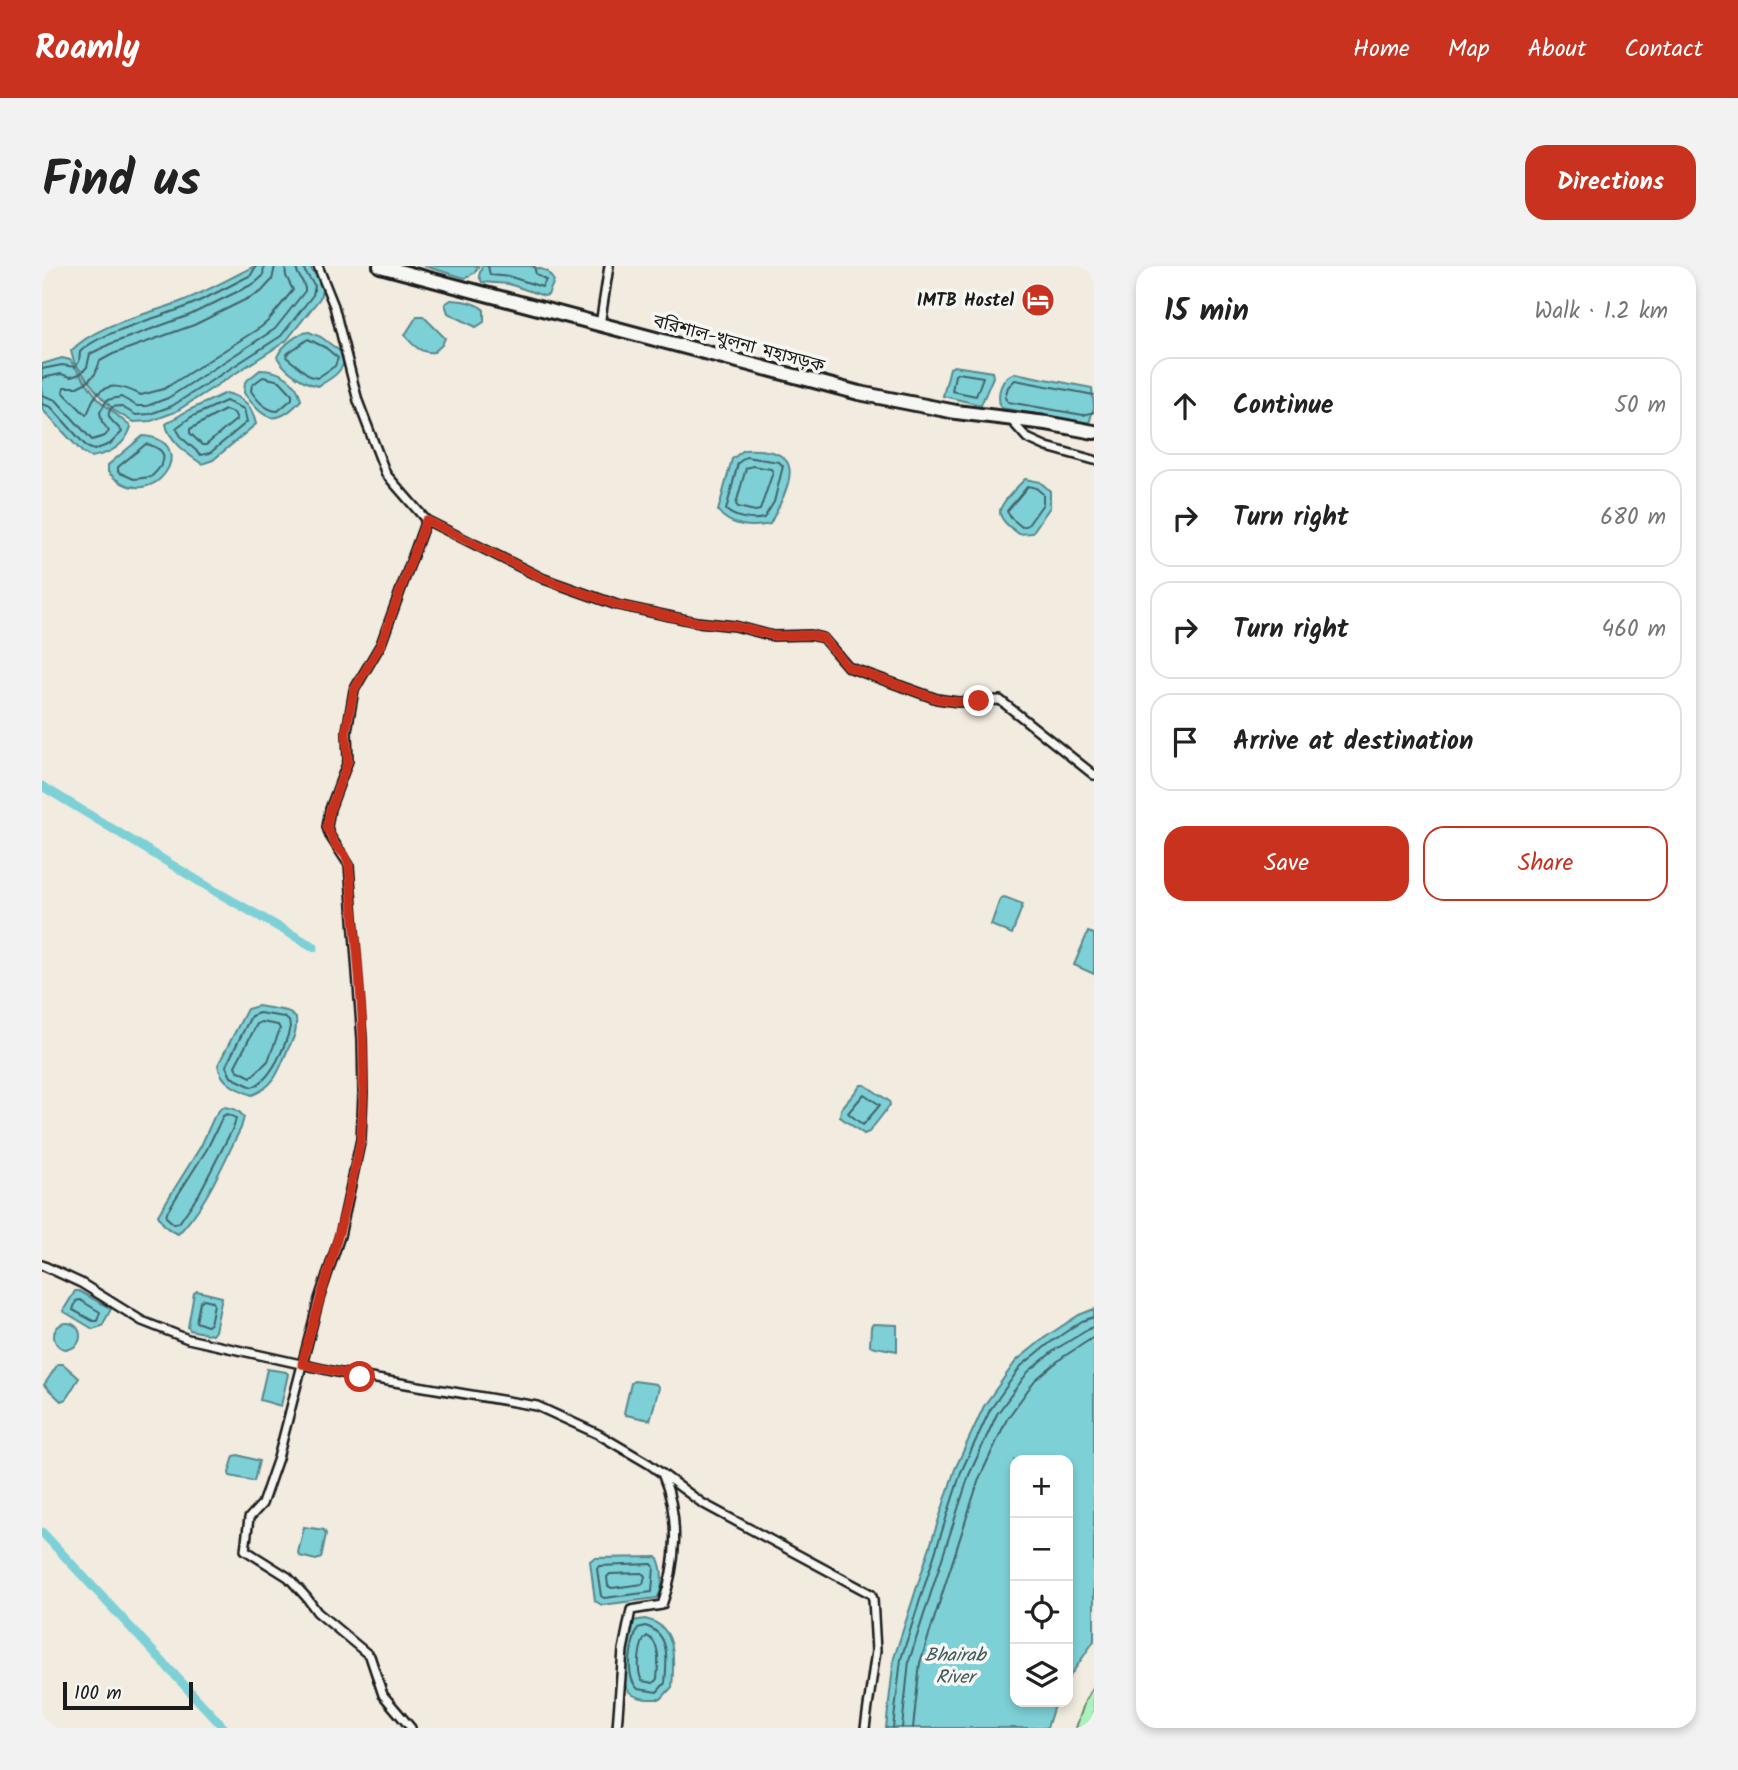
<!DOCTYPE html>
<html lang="en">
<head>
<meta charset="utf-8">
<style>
  :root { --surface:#fff; --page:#f2f2f2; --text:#222; --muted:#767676; --line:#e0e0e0; --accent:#c8321e }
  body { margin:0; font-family:Kalam,"Noto Sans Bengali",sans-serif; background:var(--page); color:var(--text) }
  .controls { position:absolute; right:21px; bottom:21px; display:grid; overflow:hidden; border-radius:14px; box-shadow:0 4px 10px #0003 }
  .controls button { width:63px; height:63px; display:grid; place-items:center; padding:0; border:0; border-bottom:2px solid var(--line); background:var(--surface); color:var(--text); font:35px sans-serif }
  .scale { position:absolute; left:21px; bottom:18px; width:130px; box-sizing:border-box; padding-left:7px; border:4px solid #1c1c1c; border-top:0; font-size:19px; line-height:24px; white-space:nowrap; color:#1c1c1c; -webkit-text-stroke:5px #f6f6f2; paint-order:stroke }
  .stop { position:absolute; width:21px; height:21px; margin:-16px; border:5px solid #c8321e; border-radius:50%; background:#fff }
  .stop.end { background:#c8321e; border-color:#fff; box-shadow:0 2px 7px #0008 }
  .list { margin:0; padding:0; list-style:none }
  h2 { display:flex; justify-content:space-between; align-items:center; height:91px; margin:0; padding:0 28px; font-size:30px }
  h2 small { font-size:23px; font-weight:400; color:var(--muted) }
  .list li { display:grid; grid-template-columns:46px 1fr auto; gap:21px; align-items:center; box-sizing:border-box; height:98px; margin:0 14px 14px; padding:0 14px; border:2px solid var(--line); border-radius:21px }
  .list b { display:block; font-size:26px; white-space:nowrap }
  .list em { font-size:23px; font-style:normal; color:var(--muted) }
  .actions { display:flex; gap:14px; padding:21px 28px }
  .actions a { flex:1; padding:16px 0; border:2px solid var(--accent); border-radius:21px; text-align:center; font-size:24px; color:var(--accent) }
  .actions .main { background:var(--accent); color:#fff }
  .icon { flex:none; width:38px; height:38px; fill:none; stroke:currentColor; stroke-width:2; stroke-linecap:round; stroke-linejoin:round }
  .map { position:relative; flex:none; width:1052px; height:1462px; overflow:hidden; border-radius:21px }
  header { display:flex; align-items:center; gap:42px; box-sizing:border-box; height:98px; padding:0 35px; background:var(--accent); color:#fff }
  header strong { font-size:33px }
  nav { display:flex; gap:38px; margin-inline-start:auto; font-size:24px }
  .intro { display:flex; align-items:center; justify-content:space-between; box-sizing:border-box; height:168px; padding:0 42px }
  h1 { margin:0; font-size:49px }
  .button { padding:18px 32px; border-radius:21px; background:var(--accent); color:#fff; font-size:24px; font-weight:700 }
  main { display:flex; gap:42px; padding:0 42px }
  aside { flex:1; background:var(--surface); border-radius:21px; box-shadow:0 4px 10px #0003 }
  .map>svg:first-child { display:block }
  .green { fill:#abf1bc; stroke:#64866c; stroke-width:2 }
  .water { fill:#7ed0d7; stroke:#57888c; stroke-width:2 }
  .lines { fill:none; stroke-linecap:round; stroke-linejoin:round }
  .shore { stroke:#436467; stroke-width:2 }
  .canal { stroke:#7ed0d7; stroke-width:9 }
  .street-casing { stroke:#1c1c1c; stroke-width:12 }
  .highway-casing { stroke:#1c1c1c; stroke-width:18 }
  .street { stroke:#f6f6f2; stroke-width:7 }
  .highway { stroke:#f6f6f2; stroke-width:12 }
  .route { stroke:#c8321e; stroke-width:9 }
  .labels { text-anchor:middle; stroke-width:7; stroke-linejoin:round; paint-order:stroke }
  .poi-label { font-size:18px; font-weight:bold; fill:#1c1c1c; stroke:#f6f6f2; text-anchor:end }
  .street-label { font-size:18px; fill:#1c1c1c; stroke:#f6f6f2 }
  .water-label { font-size:19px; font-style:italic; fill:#3e5b5d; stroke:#f6f6f2 }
</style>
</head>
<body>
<header>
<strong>Roamly</strong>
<nav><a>Home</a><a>Map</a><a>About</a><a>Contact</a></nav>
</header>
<div class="intro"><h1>Find us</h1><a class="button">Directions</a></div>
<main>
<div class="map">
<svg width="1052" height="1462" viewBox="0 0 1052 1462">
  <rect width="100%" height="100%" fill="#f2ebdf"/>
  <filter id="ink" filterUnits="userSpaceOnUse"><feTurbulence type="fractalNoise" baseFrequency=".0143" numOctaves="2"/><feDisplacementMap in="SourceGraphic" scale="14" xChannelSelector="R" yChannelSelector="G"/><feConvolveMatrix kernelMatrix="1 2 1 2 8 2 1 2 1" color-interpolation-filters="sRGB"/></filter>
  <g filter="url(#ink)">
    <polygon class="green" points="1052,1419 1052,1462 1034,1462 1043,1435"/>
    <g class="water">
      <path d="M213,0h54l14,20 -3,12 -34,43 -111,71 -24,9 -18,1 -18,-11 -14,-14 -27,-35 -3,-11c25,-27 76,-36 109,-49 26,-10 50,-24 75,-36z"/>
      <polygon points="382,0 437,0 432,7 423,12"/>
      <polygon points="440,0 489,0 505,5 512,15 506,29 502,30 467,18 440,16 437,10"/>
      <path d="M409,34c12,1 25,2 33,10v12l-8,5 -28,-14 -3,-9z"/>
      <path d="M375,50h6l22,22 -3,7 -8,7c-12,2 -22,-7 -29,-17z"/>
      <path d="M267,66l12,5 24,18c0,16 -14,24 -27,31 -15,-3 -33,-15 -41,-29 4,-10 20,-24 32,-25z"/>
      <path d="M20,92l8,2 29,40 32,27c-6,19 -21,27 -40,30l-9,-5 -40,-43v-45z"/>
      <polygon points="912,100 950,106 951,111 939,139 901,130 908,102"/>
      <path d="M218,104c20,0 37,10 41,30 -24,27 -37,21 -57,-7l1,-11z"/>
      <path d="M973,107l77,15 2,19 -5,16 -88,-15c-5,-14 0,-31 14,-35z"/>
      <path d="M184,127c18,4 26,13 30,31l-43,36 -11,4c-13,-8 -34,-25 -36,-40l21,-13z"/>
      <path d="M101,170c60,4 10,84 -35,36v-7z"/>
      <path d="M702,184c66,-3 47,33 26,74 -18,4 -40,3 -52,-13l14,-52z"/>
      <path d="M983,213l15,3 10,9v16l-18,26 -13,1c-6,-5 -19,-13 -19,-22 -1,-8 19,-27 25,-33z"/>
      <polygon points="962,631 981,638 970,668 949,659 958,633"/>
      <polygon points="1046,666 1052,668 1052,708 1032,699"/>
      <path d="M216,740l29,5 9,7c1,13 -2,20 -8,31 -9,20 -12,37 -36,46 -16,-6 -31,-12 -34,-30l29,-56z"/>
      <polygon points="819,819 823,819 847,835 848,839 827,866 822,868 798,851 799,843"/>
      <path d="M180,841c9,0 17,3 22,10l-3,11c-18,35 -34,77 -63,106 -10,-3 -16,-10 -20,-19l43,-69 13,-29z"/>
      <polygon points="33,1025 37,1025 69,1043 60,1060 51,1063 21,1045"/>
      <polygon points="155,1025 180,1031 173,1065 170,1069 148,1064 146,1061 152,1027"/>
      <polygon points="1052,1043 1052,1375 1026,1413 1026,1194 973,1194 973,1436 1013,1436 1005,1462 844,1462 852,1392 913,1203 942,1140 974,1095 1005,1070 1037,1049"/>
      <circle cx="25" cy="1070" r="13"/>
      <polygon points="831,1058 855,1059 855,1085 828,1080 829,1061"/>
      <polygon points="16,1098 21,1098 37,1112 24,1133 19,1135 2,1119"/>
      <polygon points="225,1103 244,1106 246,1108 239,1140 218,1134"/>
      <polygon points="592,1115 614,1118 617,1122 608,1154 584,1149 582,1147 589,1117"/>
      <polygon points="196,1189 217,1195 212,1215 188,1210 187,1207 192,1190"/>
      <polygon points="262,1261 282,1264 284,1268 279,1292 274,1294 258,1290 256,1287"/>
      <path d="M615,1291c6,10 7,32 0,41l-55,7 -7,-4 -5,-40 4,-3z"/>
      <path d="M603,1353c33,7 29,40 27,68l-11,12c-9,0 -20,1 -28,-4 -19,-12 -7,-57 0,-74z"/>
    </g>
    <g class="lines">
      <g class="shore">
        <path d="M233,0l-3,14 -11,12 -67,33 -81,29 -13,7 -5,13 -8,8 -10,5h-13l-1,5 23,23c4,-4 4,-10 7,-15 13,-21 32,-13 48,-5l23,-6 97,-62 7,-6 25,-31 -7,-14 -1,-10"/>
        <polyline points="446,0 448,9 469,11 500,21 504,14 494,8 492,0"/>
        <polygon points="266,73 284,82 296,92 293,100 275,112 268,110 244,91 246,87"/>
        <path d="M0,103l20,-4 13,2 4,-5 1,-10c18,-19 77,-34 103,-44 23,-9 46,-22 68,-33l5,-9"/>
        <polygon points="916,107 941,111 934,130 910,125 913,109"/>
        <path d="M221,111l17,4 12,13v5l-14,12c-12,0 -21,-11 -27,-20l1,-6z"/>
        <polyline points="0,112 19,108 29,111 38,108 45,101 48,88 68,78 148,49 213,17 221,10 222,0"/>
        <path d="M0,129l14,5 36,40 13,-4 4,-5 -7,-9 -2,-10 7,-12 14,-3 16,9h10l21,-8 107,-69 30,-38c1,-9 -9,-15 -9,-25"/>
        <polyline points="1052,129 973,114 966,121 963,132 966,136 1041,149 1052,146"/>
        <polygon points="184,135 202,143 205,156 168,187 159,189 140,172 134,162 149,151"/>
        <path d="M0,138l9,3 36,40 7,3 16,-6 12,-12c-5,-9 -20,-14 -10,-25l8,-1 16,9 14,-1 22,-8 109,-70 32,-41 2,-9 -10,-14 -1,-6"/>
        <polygon points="183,144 192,147 195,153 164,179 160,179 148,167 148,163"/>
        <path d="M104,178c25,6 20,19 5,33l-17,2 -16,-7v-5z"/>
        <path d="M704,191l33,5 4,4 -9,36 -10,16c-12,3 -29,0 -38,-8l12,-47z"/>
        <polygon points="711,200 729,203 731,206 718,244 713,245 696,241 694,238 704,202"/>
        <polygon points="986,220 994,222 1001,228 1001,238 986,259 980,261 969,252 965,245"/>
        <path d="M217,747l25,4 5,4 1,6c-4,18 -19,54 -38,60l-21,-10 -5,-11 25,-50z"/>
        <polygon points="219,756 236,759 238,763 226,795 209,811 195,804 193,800 215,758"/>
        <polygon points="822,828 838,839 821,859 806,847"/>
        <polygon points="185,848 194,852 192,860 157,928 137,957 132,958 124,951 125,946 165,883 181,850"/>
        <polygon points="162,1033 170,1035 172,1038 168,1058 165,1060 154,1056 158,1036"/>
        <polygon points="38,1034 58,1046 55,1055 51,1055 31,1044 34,1035"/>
        <polygon points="610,1298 612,1301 610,1326 562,1332 559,1330 555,1303 557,1300"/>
        <polygon points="600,1307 603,1310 601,1318 570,1322 566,1320 565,1311 568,1308"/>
        <path d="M603,1360c26,7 22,35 20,57l-8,9 -19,-3c-14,-13 -7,-45 0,-61z"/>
        <path d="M605,1370c15,7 11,29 10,43l-4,4 -11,-2c-6,-10 -3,-39 5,-45z"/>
        <polyline points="851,1462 859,1393 919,1206 948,1144 979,1100 1009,1076 1040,1055 1052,1051"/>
        <polyline points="860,1462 867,1395 927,1209 955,1148 986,1106 1014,1083 1052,1060"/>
        <polyline points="871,1462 878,1397 937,1213 965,1153 993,1114 1021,1091 1052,1071"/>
      </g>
      <g class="canal">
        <polyline points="0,520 173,625 272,681"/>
        <polyline points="0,1266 182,1462"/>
      </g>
      <defs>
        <g id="street">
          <polyline points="276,0 292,40 316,135 344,208 384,254 502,313 575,339 655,356 693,360 731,370 768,369 781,372 806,401 895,433 916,436 958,434 1052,509"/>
          <polyline points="558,59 567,0"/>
          <polyline points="969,154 985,172 1005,181 1052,194"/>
          <polyline points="0,999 39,1017 100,1055 146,1073 299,1107 495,1140 556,1168 607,1198 660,1237 829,1328 831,1333 834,1385 823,1462"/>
          <polyline points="369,1462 341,1429 328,1390 275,1346 265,1332 246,1311 203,1284 207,1252 220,1238 236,1192 277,1033 298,970 319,873 321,827 320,773 307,599 288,570 285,561 288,543 306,495 305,465 312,424 339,378 384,254"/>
          <path d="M575,1462l6,-78 8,-40 31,-5c15,-40 18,-89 1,-129"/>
        </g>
        <polyline id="highway" points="338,0 817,127 914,146 1004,157 1052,166"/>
      </defs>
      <use href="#street" class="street-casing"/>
      <use href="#highway" class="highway-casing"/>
      <use href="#street" class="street"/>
      <use href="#highway" class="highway"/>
    </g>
  </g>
  <g class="lines" filter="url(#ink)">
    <path class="route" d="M318,1111l-58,-13c15,-59 35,-116 48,-175 4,-17 9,-35 11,-52 8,-90 -4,-183 -12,-272l-4,-10 -10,-10 -8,-18 3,-17 18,-49 -2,-30 8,-41 27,-46 45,-124 118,59 73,26 80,17 38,4 39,10 36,-1 13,3 25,29 89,32 21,3 21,-1"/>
  </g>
  <defs>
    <symbol id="hotel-disc" viewBox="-11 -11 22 22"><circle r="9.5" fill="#c8321e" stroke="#f6f6f2"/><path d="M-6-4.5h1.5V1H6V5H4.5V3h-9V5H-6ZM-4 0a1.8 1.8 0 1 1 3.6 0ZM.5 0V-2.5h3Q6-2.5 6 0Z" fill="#fff"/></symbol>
  </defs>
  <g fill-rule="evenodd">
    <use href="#hotel-disc" x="977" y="15" width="38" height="38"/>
  </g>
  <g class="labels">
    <g class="poi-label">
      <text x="972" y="40">IMTB Hostel</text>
    </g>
    <g class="street-label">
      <text transform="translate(697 77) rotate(15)" y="6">বরিশাল-খুলনা মহাসড়ক</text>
    </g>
    <g class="water-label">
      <text x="913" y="1395">Bhairab<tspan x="913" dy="22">River</tspan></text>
    </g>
  </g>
</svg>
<div class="controls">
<button>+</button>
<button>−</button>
<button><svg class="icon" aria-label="locate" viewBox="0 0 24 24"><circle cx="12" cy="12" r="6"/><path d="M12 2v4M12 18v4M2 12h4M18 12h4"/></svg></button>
<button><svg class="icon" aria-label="layers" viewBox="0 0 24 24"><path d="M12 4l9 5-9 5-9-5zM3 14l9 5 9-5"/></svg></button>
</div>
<div class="scale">100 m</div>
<div class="stop" style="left:318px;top:1111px"></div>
<div class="stop end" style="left:937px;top:435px"></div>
</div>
<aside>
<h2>15 min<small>Walk · 1.2 km</small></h2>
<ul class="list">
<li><svg class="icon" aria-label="ahead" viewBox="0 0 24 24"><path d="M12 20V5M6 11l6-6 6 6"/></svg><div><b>Continue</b></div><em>50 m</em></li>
<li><svg class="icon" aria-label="right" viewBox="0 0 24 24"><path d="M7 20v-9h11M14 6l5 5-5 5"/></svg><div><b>Turn right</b></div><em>680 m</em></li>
<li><svg class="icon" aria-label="right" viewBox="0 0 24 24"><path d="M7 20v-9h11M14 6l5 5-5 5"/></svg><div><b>Turn right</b></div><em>460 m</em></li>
<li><svg class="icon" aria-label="arrive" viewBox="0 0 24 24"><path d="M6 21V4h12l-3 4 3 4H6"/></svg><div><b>Arrive at destination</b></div></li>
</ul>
<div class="actions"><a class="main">Save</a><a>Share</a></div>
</aside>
</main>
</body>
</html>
